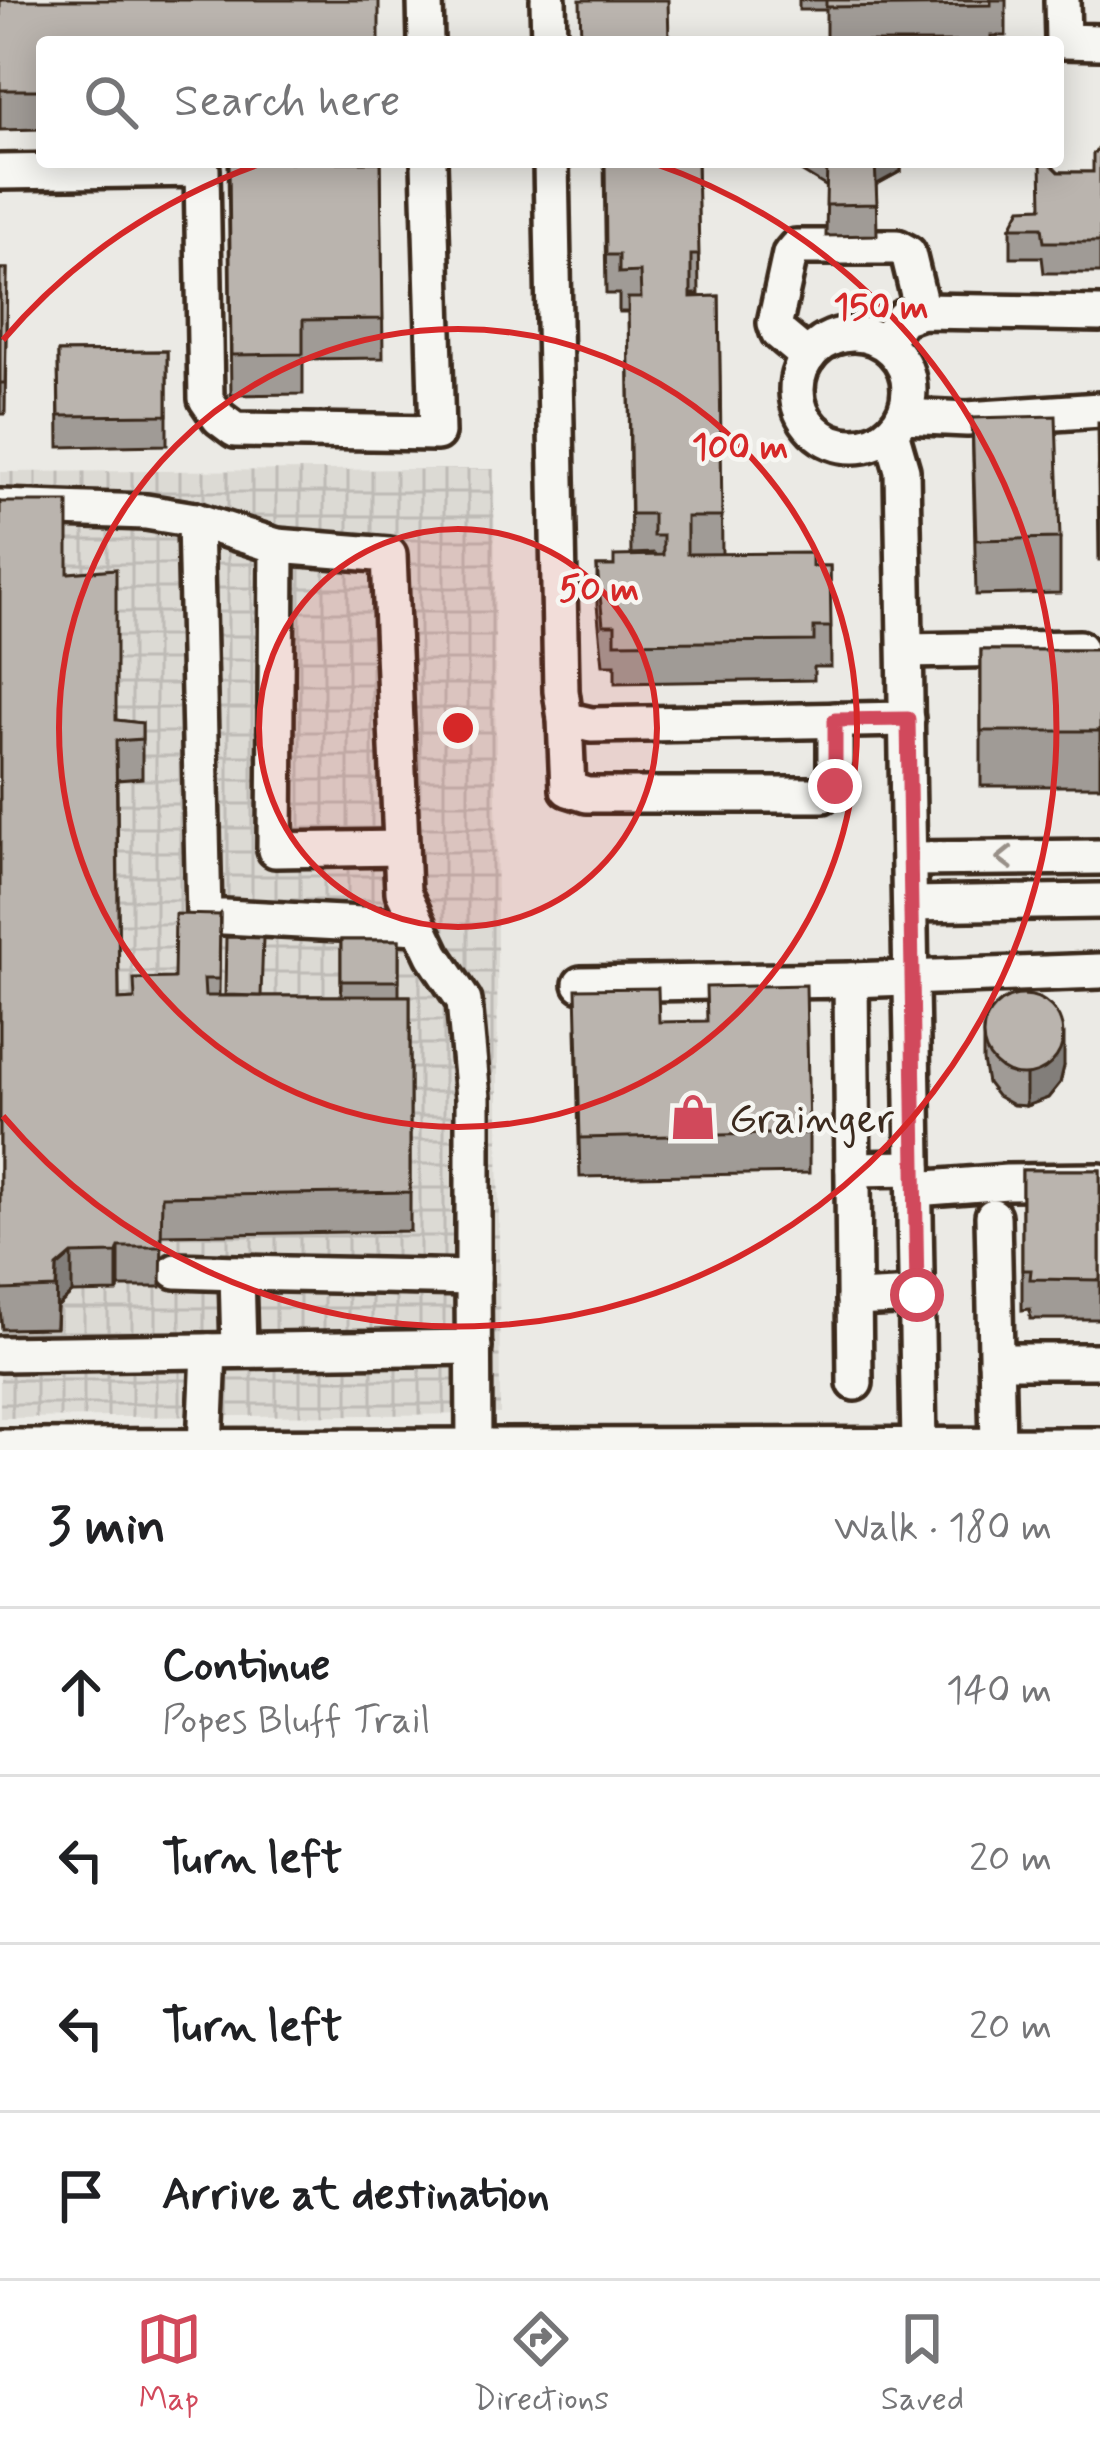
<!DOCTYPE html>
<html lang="en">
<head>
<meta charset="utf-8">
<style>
  :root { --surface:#fff; --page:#f6f6f6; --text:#202124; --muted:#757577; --line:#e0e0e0; --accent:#d1495b }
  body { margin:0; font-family:Mynerve,sans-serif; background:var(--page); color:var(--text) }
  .stop { position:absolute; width:36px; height:36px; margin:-27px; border:9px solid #d1495b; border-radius:50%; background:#fff }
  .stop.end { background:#d1495b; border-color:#fff; box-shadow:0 3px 12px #0008 }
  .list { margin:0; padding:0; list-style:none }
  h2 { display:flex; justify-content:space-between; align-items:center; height:156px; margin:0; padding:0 48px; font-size:51px }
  h2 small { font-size:39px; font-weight:400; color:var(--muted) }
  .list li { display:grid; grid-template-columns:78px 1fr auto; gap:36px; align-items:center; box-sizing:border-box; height:168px; padding:0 48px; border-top:3px solid var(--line) }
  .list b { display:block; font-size:45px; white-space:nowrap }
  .list p { margin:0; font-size:39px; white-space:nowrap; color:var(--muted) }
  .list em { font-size:39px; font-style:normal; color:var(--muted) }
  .icon { flex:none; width:66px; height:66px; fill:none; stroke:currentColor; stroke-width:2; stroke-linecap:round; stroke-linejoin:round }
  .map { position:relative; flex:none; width:1100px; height:1450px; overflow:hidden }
  .search { position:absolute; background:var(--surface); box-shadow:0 6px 30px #0003; left:36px; right:36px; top:36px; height:132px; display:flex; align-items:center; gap:30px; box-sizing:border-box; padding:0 42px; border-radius:12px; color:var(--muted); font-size:45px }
  .sheet { height:828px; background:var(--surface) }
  nav { display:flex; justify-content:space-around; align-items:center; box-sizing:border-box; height:168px; border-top:3px solid var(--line); background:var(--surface); font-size:33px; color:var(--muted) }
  nav a { display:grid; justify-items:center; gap:6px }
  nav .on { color:var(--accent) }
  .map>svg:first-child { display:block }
  .industrial { fill:url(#industrial-grid) }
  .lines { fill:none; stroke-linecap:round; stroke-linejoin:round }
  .minor-casing { stroke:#3b2a1e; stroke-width:42 }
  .minor { stroke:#f6f6f2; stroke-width:33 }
  .wall { fill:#a09b96; stroke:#3b2a1e; stroke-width:3 }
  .shaded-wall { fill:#827e7a; stroke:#3b2a1e; stroke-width:3 }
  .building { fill:#bab4ae; stroke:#3b2a1e; stroke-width:3 }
  .oneway { stroke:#989088 }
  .route { stroke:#d1495b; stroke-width:15 }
  .ring { fill:none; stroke:#d62828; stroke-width:6 }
  .labels { text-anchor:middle; stroke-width:9; stroke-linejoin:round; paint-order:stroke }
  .poi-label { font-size:42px; fill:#3b2a1e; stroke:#f6f6f2; text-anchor:start }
  .centre { fill:#d62828; stroke:#f6f6f2; stroke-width:6 }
  .ring-label { font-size:36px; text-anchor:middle; font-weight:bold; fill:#d62828; stroke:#f6f6f2; stroke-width:9; stroke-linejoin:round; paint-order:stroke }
</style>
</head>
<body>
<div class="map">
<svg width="1100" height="1450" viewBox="0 0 1100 1450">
  <defs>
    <pattern id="industrial-grid" width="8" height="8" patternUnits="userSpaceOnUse" patternTransform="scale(3)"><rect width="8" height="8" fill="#dcdad4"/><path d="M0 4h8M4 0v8" fill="none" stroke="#bebbb6"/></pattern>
  </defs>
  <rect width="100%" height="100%" fill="#ebeae5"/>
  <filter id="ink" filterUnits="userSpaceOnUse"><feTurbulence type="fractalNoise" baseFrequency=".00833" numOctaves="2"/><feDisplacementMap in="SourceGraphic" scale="24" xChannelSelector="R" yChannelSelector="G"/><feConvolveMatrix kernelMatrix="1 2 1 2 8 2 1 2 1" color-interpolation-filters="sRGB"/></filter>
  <g filter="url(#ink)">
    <polygon class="industrial" points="494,469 500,1414 0,1418 0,472"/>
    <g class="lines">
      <defs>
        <g id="minor">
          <polyline points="425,0 426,42"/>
          <polyline points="548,0 549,42"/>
          <polyline points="1062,0 1063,41 1100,42"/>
          <polyline points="551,162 561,691 565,719 591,725 907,719"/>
          <polyline points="0,172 202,169 206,399 219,418 235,430 437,433 429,162"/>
          <circle cx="853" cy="390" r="56"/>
          <polyline points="885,342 902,318 922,311 1100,314"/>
          <polyline points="808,357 778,332 775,323 790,254 796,247 897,247 908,253 922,311"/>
          <polyline points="903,416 967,419 1100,410"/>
          <polyline points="891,432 902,470 919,1446"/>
          <polyline points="0,507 146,512 195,520 277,546 389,555 403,892 433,955 464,1001 473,1098 473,1278 237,1273 239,1349"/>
          <polyline points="195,520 204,916 419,927"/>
          <polyline points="277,546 275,850 401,848"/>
          <polyline points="906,651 1079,648"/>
          <polyline points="565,719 568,789 587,795 823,795 835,786 835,720"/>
          <polyline points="910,859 1100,857"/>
          <polyline points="910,904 1100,901"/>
          <polyline points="851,980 1100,971"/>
          <polyline points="581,984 851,980 855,1383"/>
          <polyline points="853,1169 914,1168"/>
          <polyline points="915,1189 1007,1182 1100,1181"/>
          <polyline points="993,1216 998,1445"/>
          <polyline points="176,1271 237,1273"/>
          <polyline points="473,1278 474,1446"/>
          <polyline points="854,1299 917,1296"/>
          <polyline points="0,1354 474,1347"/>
          <polyline points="996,1361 1100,1361"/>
          <polyline points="205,1446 209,1351"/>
          <polyline points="0,1447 1100,1445"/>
        </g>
      </defs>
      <use href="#minor" class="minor-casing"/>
      <use href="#minor" class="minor"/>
    </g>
    <g class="wall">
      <polygon points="0,0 42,42 42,129 0,130"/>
      <polygon points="799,0 1006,0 1006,36 991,36 991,42 826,42 826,10 799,10"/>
      <polygon points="1100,147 1100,273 1044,273 1042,257 1011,257 1011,227 1041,207 1059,172 1093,172"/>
      <polygon points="228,162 381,162 383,358 303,359 303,394 231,395"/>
      <polygon points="604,162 697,162 699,294 691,294 691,297 719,296 722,554 812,566 830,566 831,667 814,667 814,680 615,683 615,665 603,665 597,605 597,566 614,566 653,555 653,553 631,554 628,312 619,312 619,294 606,294"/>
      <polygon points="799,162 901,162 901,171 876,185 877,235 826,236 827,187 799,170"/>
      <polygon points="0,269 7,269 5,414 0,414"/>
      <polygon points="167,351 167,445 59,447 58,352"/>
      <polygon points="972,418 1060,538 1060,593 976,595"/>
      <polygon points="1100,423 1100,560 1099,560 1098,478"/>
      <polygon points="0,502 68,573 116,720 142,723 142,778 117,780 119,1000 134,999 174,978 220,915 219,996 341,996 341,940 399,940 399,996 410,996 410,1231 162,1235 161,1287 119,1287 117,1292 72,1293 57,1307 56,1328 2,1329 0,1310"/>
      <rect x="981" y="650" width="119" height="136"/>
      <polygon points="659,1022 809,1133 809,1173 580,1177 576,1029"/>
      <polygon points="983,1031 1064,1066 1060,1083 1048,1098 1026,1106 1013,1105 997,1096 987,1083 983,1061"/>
      <polygon points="1022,1170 1100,1170 1100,1319 1030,1319 1030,1309 1022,1310"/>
    </g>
    <g class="shaded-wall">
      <polygon points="875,162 901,162 901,171 875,185"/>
      <polygon points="1064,1036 1064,1066 1060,1083 1048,1098 1026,1106 1026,1076"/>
      <polygon points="119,1247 119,1287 117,1292 117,1253"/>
      <polygon points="72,1254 72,1293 57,1307 56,1328 57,1267"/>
    </g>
    <g class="building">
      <polygon points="0,0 379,0 379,42 42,42 42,90 0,90"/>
      <polygon points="580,0 668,0 669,42 581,42"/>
      <polygon points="826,0 991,0 991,5 826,7"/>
      <polygon points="1100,147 1100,242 1044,242 1042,227 1011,227 1021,208 1042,207 1041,162 1049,162 1059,172 1093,172 1093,154"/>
      <polygon points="229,162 381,162 383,319 303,320 303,354 231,355"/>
      <polygon points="605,162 697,162 699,255 691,255 691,297 719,296 722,517 687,517 687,554 812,553 812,566 830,566 831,627 814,627 814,641 615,643 615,625 603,625 597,566 614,566 614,556 663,555 663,536 653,536 653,514 631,514 628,298 641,298 640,272 619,273 619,255 606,255"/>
      <polygon points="827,162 875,162 877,204 826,205"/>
      <polygon points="0,269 7,269 5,383 0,383"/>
      <polygon points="167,351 167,415 59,416 58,352"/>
      <polygon points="1056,416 1060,538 976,540 972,418"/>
      <polygon points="1098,423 1100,423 1099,505"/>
      <polygon points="0,502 68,502 68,573 116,569 116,720 142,723 142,739 116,741 119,1000 135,999 134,979 174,978 175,914 220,915 219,979 204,979 205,996 410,996 410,1192 162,1196 161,1247 119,1247 117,1253 72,1254 57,1267 56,1288 2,1290 0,1270"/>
      <rect x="981" y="650" width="119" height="81"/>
      <polygon points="226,937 263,938 261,996 225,995"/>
      <rect x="341" y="940" width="58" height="41"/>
      <polygon points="806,985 809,1133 580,1138 576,989 658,988 659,1022 707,1021 706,987"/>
      <circle cx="1023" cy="1035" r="40"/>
      <polygon points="1022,1170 1100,1170 1100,1280 1030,1279 1031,1270 1022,1270"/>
    </g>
    <defs><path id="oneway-chevron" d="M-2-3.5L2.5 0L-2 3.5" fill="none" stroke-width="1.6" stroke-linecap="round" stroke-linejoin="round" transform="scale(3)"/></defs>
    <use class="oneway" href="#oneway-chevron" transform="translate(1005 858) rotate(179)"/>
  </g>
  <g class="lines" filter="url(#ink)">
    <polyline class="route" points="835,786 835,720 908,719 917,1295"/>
  </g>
  <circle cx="458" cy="728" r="199" fill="#d62828" fill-opacity=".12"/>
  <g class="ring">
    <circle cx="458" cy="728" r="199"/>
    <circle cx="458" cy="728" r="399"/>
    <path d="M3 340A598 598 0 0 1 263 163M653 163A598 598 0 1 1 3 1116"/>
  </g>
  <defs>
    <symbol id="shop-bare" viewBox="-9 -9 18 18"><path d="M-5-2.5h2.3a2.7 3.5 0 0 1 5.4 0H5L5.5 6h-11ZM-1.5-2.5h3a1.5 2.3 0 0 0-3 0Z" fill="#d1495b" stroke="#f6f6f2" stroke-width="2.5" paint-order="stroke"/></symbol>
  </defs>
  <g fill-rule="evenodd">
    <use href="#shop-bare" x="660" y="1084" width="66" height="66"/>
  </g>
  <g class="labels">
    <g class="poi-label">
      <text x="729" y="1132">Grainger</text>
    </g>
  </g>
  <circle cx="458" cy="728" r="18" class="centre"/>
  <g class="ring-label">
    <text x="881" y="318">150 m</text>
    <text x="740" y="458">100 m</text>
    <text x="599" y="600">50 m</text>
  </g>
</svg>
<div class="stop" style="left:917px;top:1295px"></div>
<div class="stop end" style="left:835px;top:786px"></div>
<div class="search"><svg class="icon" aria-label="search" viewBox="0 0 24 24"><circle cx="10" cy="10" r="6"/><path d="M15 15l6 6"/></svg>Search here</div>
</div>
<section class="sheet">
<h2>3 min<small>Walk · 180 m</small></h2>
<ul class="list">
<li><svg class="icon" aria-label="ahead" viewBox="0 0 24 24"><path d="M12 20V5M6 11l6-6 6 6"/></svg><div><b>Continue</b><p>Popes Bluff Trail</p></div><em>140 m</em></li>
<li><svg class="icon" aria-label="left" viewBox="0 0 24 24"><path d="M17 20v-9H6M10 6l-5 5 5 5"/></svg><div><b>Turn left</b></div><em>20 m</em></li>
<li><svg class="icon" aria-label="left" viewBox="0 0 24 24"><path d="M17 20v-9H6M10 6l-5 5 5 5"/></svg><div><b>Turn left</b></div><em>20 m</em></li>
<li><svg class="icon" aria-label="arrive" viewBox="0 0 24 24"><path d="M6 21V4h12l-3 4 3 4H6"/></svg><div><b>Arrive at destination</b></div></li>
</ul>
</section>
<nav>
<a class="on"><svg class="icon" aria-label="map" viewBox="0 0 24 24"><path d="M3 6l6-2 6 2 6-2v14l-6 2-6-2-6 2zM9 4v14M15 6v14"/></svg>Map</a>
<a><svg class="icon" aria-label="directions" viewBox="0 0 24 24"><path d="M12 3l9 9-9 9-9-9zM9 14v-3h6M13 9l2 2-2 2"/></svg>Directions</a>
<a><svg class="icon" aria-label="saved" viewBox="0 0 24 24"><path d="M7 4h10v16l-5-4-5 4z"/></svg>Saved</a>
</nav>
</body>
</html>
